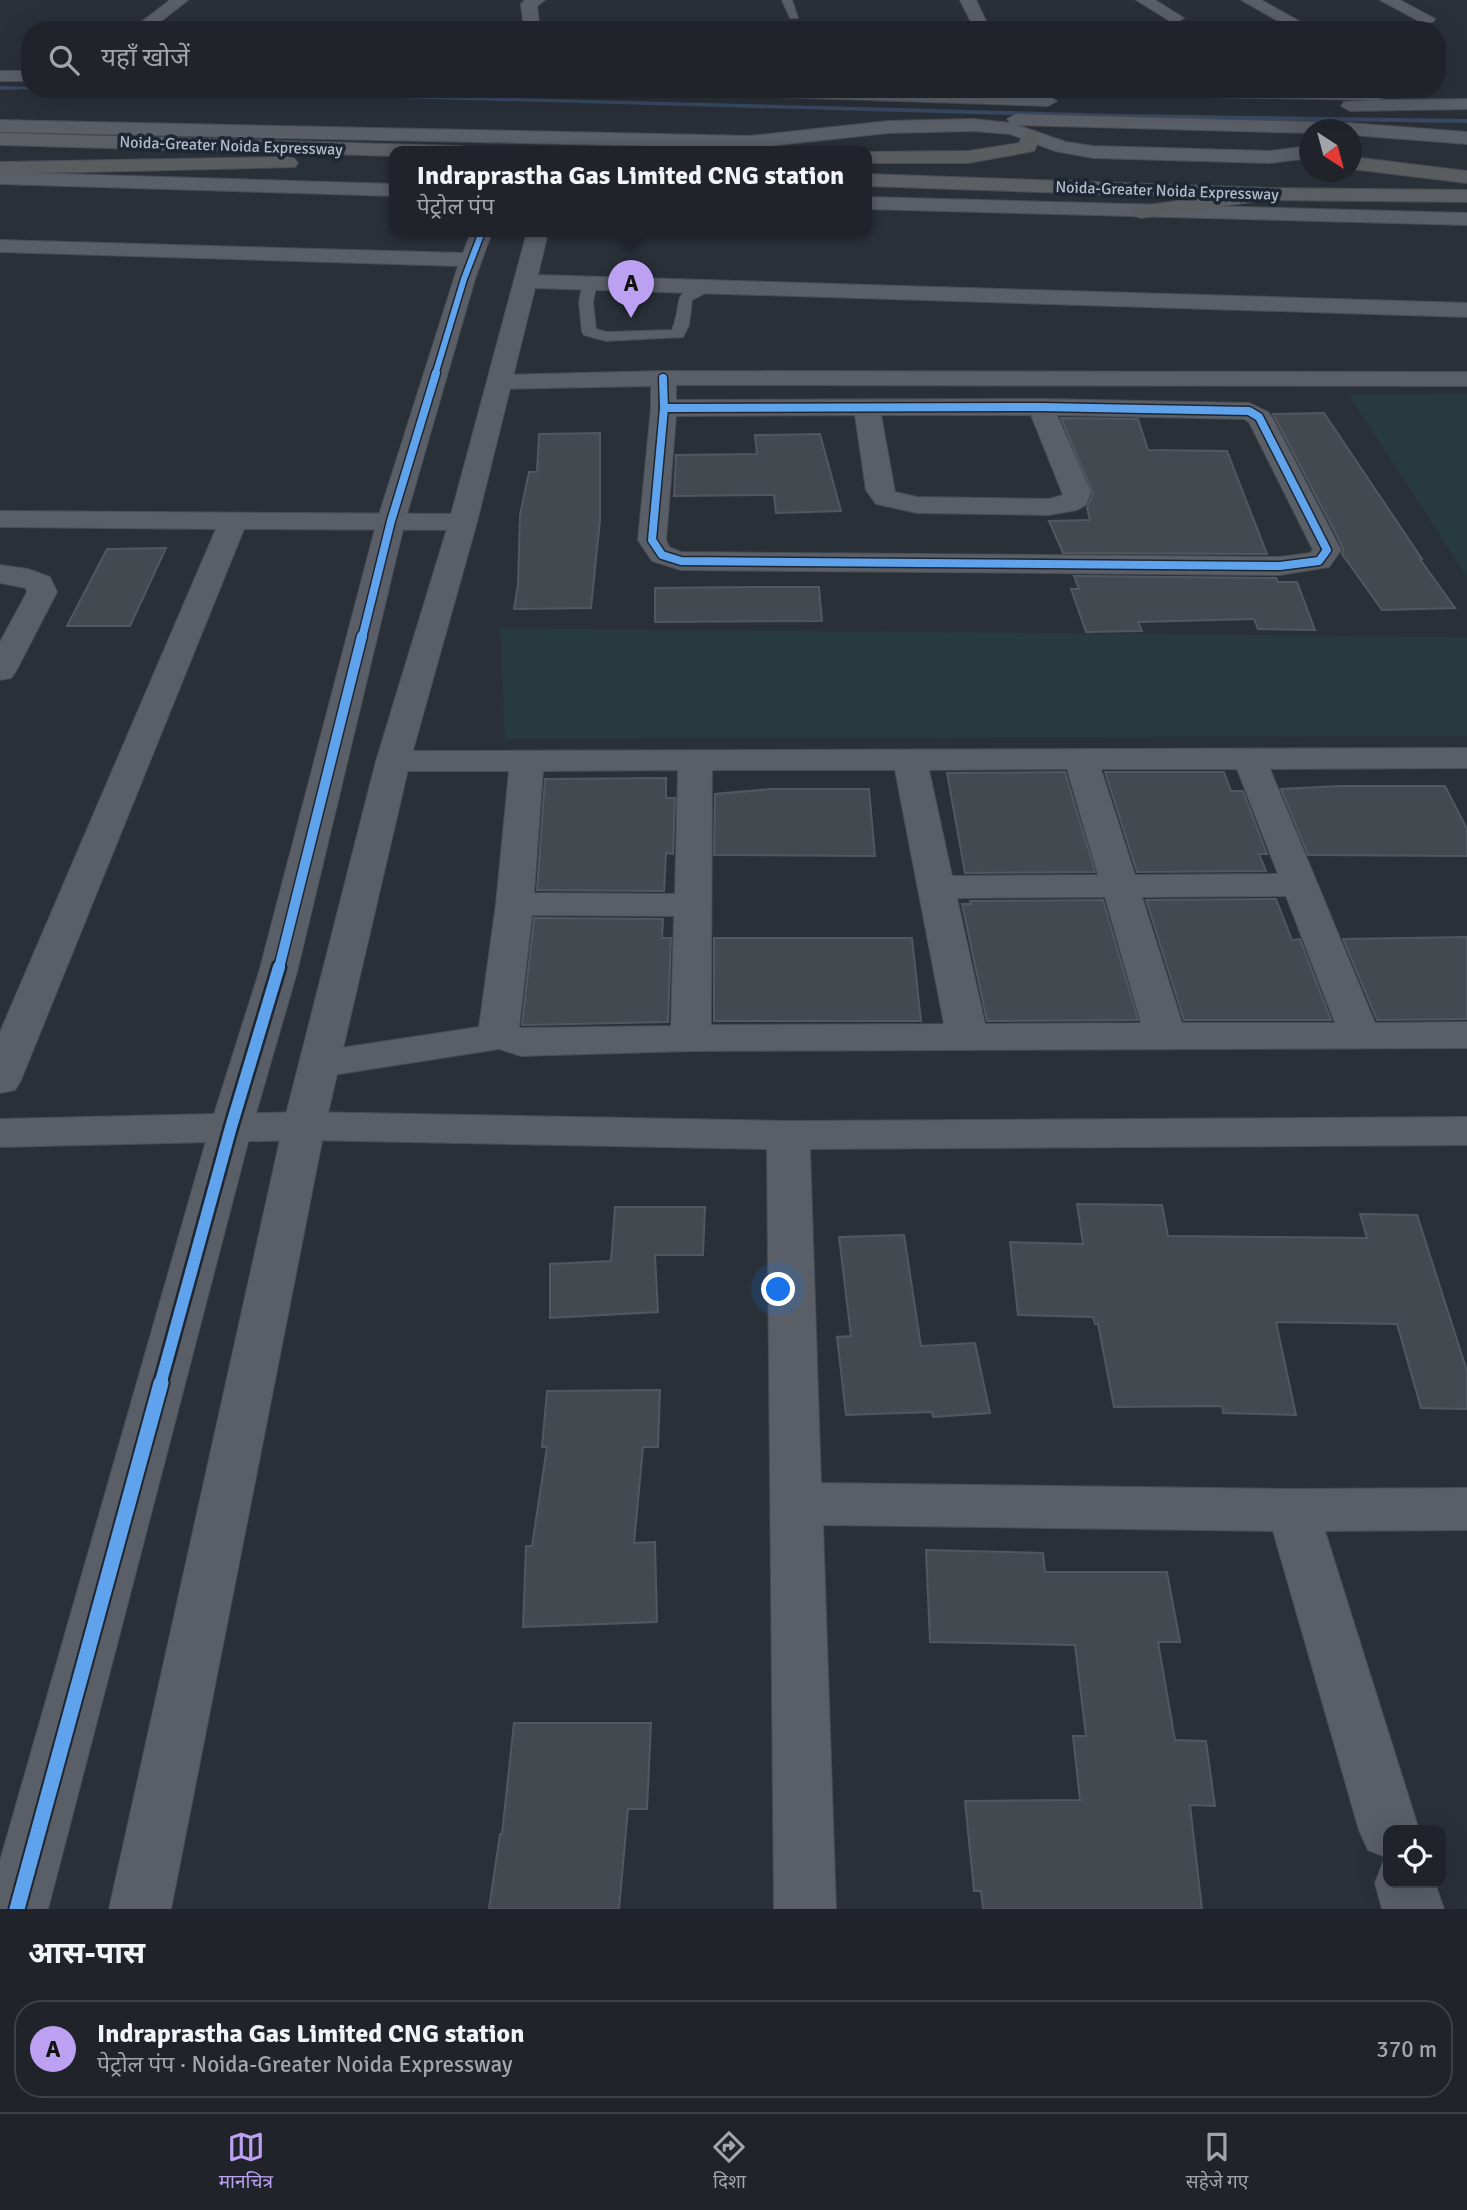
<!DOCTYPE html>
<html lang="hi">
<head>
<meta charset="utf-8">
<style>
  :root { --surface:#20242a; --page:#2d3036; --text:#f1f3f6; --muted:#a2a4a8; --line:#3d4147; --accent:#bca0f2 }
  body { margin:0; font-family:Signika,"Noto Sans Devanagari",sans-serif; background:var(--page); color:var(--text) }
  .controls { position:absolute; right:21px; bottom:21px; display:grid; overflow:hidden; border-radius:14px; box-shadow:0 7px 28px #0002 }
  .controls button { width:63px; height:63px; display:grid; place-items:center; padding:0; border:0; border-bottom:2px solid var(--line); background:var(--surface); color:var(--text); font:35px sans-serif }
  .compass { position:absolute; left:1299px; top:119px; width:63px; height:63px; border-radius:50%; background:var(--surface); box-shadow:0 7px 28px #0002; rotate:144deg }
  .you { position:absolute; left:779px; top:1290px; width:24px; height:24px; margin:-18px; border:5px solid #fff; border-radius:50%; background:#1a73e8; box-shadow:0 0 0 10px #1a73e833 }
  .badge { display:grid; place-items:center; width:46px; height:46px; border-radius:50%; background:var(--accent); color:#111; font-size:23px; font-weight:700 }
  .pin { position:absolute; translate:-50% -58px; filter:drop-shadow(0 2px 4px #0008) }
  .pin::after { content:''; position:absolute; top:37px; width:24px; height:21px; background:inherit; clip-path:polygon(0 0,100% 0,50% 100%) }
  .popup { position:absolute; left:389px; top:146px; width:483px; height:91px; box-sizing:border-box; display:grid; place-content:center; border-radius:14px; background:var(--surface); filter:drop-shadow(0 2px 5px #0005); font-size:23px; white-space:nowrap; color:var(--muted) }
  .popup b { font-size:26px; color:var(--text) }
  .popup::after { content:''; position:absolute; left:50%; top:100%; margin-left:-14px; border:14px solid transparent; border-top-color:var(--surface) }
  .list { margin:0; padding:0; list-style:none }
  h2 { display:flex; justify-content:space-between; align-items:center; height:91px; margin:0; padding:0 28px; font-size:30px }
  h2 small { font-size:23px; font-weight:400; color:var(--muted) }
  .list li { display:grid; grid-template-columns:46px 1fr auto; gap:21px; align-items:center; box-sizing:border-box; height:98px; margin:0 14px 14px; padding:0 14px; border:2px solid var(--line); border-radius:28px }
  .list b { display:block; font-size:26px; white-space:nowrap }
  .list p { margin:0; font-size:23px; white-space:nowrap; color:var(--muted) }
  .list em { font-size:23px; font-style:normal; color:var(--muted) }
  .icon { flex:none; width:38px; height:38px; fill:none; stroke:currentColor; stroke-width:2; stroke-linecap:round; stroke-linejoin:round }
  .map { position:relative; flex:none; width:1467px; height:1909px; overflow:hidden }
  .search { position:absolute; background:var(--surface); box-shadow:0 7px 28px #0002; left:21px; right:21px; top:21px; height:77px; display:flex; align-items:center; gap:18px; box-sizing:border-box; padding:0 24px; border-radius:28px; color:var(--muted); font-size:26px }
  .sheet { height:203px; background:var(--surface) }
  nav { display:flex; justify-content:space-around; align-items:center; box-sizing:border-box; height:98px; border-top:2px solid var(--line); background:var(--surface); font-size:19px; color:var(--muted) }
  nav a { display:grid; justify-items:center; gap:4px }
  nav .on { color:var(--accent) }
  .map>svg:first-child { display:block }
  .green { fill:#273a3e }
  .lines { fill:none; stroke-linecap:round; stroke-linejoin:round }
  .stream { fill:#384963; fill-rule:evenodd }
  .building { fill:#444950; stroke:#52575f; stroke-width:2 }
  .service-casing { stroke:#484c53; stroke-width:2 }
  .minor-casing { stroke:#484c53; stroke-width:2 }
  .tertiary-casing { stroke:#484c53; stroke-width:2 }
  .trunk-casing { stroke:#474c53; stroke-width:2 }
  .motorway-casing { stroke:#474c53; stroke-width:2 }
  .service { fill:#5a5e66; fill-rule:evenodd }
  .minor { fill:#5a5e66; fill-rule:evenodd }
  .tertiary { fill:#5a5e66; fill-rule:evenodd }
  .trunk { fill:#5b5f64; fill-rule:evenodd }
  .motorway { fill:#5a5d60; fill-rule:evenodd }
  .cycleway-far4-casing { stroke:#1d2633; stroke-width:9 }
  .cycleway-far3-casing { stroke:#1d2633; stroke-width:11 }
  .cycleway-far2-casing { stroke:#1d2633; stroke-width:13 }
  .cycleway-far1-casing { stroke:#1d2633; stroke-width:17 }
  .cycleway-casing { stroke:#1d2633; stroke-width:19 }
  .cycleway-far4 { stroke:#60a3ed; stroke-width:6 }
  .cycleway-far3 { stroke:#60a3ed; stroke-width:8 }
  .cycleway-far2 { stroke:#60a3ed; stroke-width:10 }
  .cycleway-far1 { stroke:#60a3ed; stroke-width:12 }
  .cycleway { stroke:#60a3ed; stroke-width:15 }
  .labels { text-anchor:middle; stroke-width:7; stroke-linejoin:round; paint-order:stroke }
  .far-street-label { font-size:16px; fill:#b4bcc9; stroke:#1d2633 }
</style>
</head>
<body>
<div class="map">
<svg width="1467" height="1909" viewBox="0 0 1467 1909">
  <rect width="100%" height="100%" fill="#2a3038"/>
  <g class="green">
    <polygon points="1467,394 1467,577 1349,395"/>
    <polygon points="500,628 1467,637 1467,736 505,739"/>
  </g>
  <g class="lines">
    <g class="stream">
      <polygon points="0,86 30,87 30,89 33,89 0,90"/>
      <polygon points="72,89 249,91 1119,114 1467,119 1467,123 1119,118"/>
    </g>
  </g>
  <g class="building">
    <polygon points="1324,413 1422,559 1420,559 1455,608 1382,610 1342,554 1343,549 1339,540 1273,414"/>
    <polygon points="1061,418 1138,419 1148,450 1227,451 1267,554 1063,553 1049,521 1090,520 1087,508 1093,493"/>
    <polygon points="600,433 600,520 591,608 514,609 518,585 520,515 529,472 537,472 539,434"/>
    <polygon points="820,434 841,511 776,513 774,495 674,496 676,455 757,454 755,435"/>
    <polygon points="166,548 130,626 67,626 107,549"/>
    <polygon points="1074,576 1276,578 1278,582 1297,582 1315,630 1258,629 1254,619 1138,622 1142,631 1086,632 1071,589 1079,589"/>
    <polygon points="749,587 819,587 822,621 655,622 655,588"/>
    <polygon points="1065,772 1095,872 965,873 947,773"/>
    <polygon points="1105,772 1224,772 1231,791 1243,791 1267,854 1259,854 1266,871 1137,872"/>
    <polygon points="666,778 666,798 675,798 673,854 666,853 664,891 537,890 545,779"/>
    <polygon points="1339,786 1445,786 1467,829 1467,856 1308,855 1281,789"/>
    <polygon points="771,789 869,789 875,856 714,855 715,794"/>
    <polygon points="1276,899 1292,940 1300,939 1331,1020 1184,1020 1146,900"/>
    <polygon points="1103,900 1138,1020 987,1021 962,904 971,904 970,901"/>
    <polygon points="534,918 663,919 662,938 671,938 668,1022 522,1025"/>
    <polygon points="1467,937 1467,1019 1377,1020 1343,939"/>
    <polygon points="714,938 912,938 921,1021 714,1021"/>
    <polygon points="1077,1204 1162,1205 1168,1236 1367,1238 1360,1214 1417,1215 1467,1371 1467,1409 1421,1408 1397,1324 1276,1322 1296,1415 1223,1413 1222,1406 1114,1407 1098,1324 1095,1324 1093,1317 1018,1315 1010,1242 1083,1244"/>
    <polygon points="615,1207 705,1207 703,1255 655,1255 658,1312 550,1318 550,1264 611,1261"/>
    <polygon points="904,1235 921,1346 975,1343 990,1413 933,1417 932,1412 846,1415 837,1337 851,1336 839,1237"/>
    <polygon points="660,1390 658,1447 643,1447 634,1543 655,1542 657,1622 523,1627 526,1546 532,1546 547,1447 542,1447 547,1391"/>
    <polygon points="926,1550 1043,1553 1045,1572 1167,1572 1180,1642 1158,1642 1175,1740 1206,1741 1215,1806 1190,1805 1202,1909 983,1909 981,1891 974,1891 965,1801 1080,1800 1073,1736 1086,1736 1075,1645 930,1642"/>
    <polygon points="514,1723 651,1723 647,1809 628,1809 619,1909 489,1909 500,1834 502,1834"/>
  </g>
  <g class="lines">
    <defs>
      <g id="service">
        <polygon points="782,0 792,0 798,18 790,18"/>
        <path d="M590,279l7,4 -4,19 3,27 11,3 65,-2c13,-32 -5,-37 38,-47l7,4 -25,13 -3,25 -6,12 -77,4 -22,-6 -2,-3 -3,-30 4,-19z"/>
      </g>
      <g id="minor">
        <polygon points="170,0 188,0 150,30 131,30"/>
        <polygon points="525,0 545,0 537,6 540,30 524,30 521,4"/>
        <polygon points="960,0 976,0 988,25 986,28 974,28"/>
        <polygon points="1136,0 1155,0 1184,18 1176,23 1170,21"/>
        <polygon points="1241,0 1261,0 1315,30 1294,30"/>
        <polygon points="1380,0 1400,0 1435,19 1433,22 1421,22"/>
        <path d="M663,371l804,1v14l-791,-1v15l365,-1 208,4 19,9 4,5 69,133 -12,17 -49,8 -599,-5 -29,-9 -14,-21 13,-132v-22l-150,3 -9,-2 -3,-5 3,-5 9,-2zM855,415l11,75 10,14 41,9 132,2 28,-5 9,-5 5,-13 -34,-77 187,4 5,3 64,128 -3,3 -30,4 -599,-5 -12,-5 -3,-7 10,-124zM881,415h150l32,80 -14,4 -132,-2 -22,-5z"/>
        <polygon points="0,511 463,514 473,516 477,522 473,528 463,530 244,529 21,1080 15,1090 0,1093 0,1032 216,529 0,527"/>
        <polygon points="0,565 28,569 50,577 57,592 16,671 11,678 0,680 0,642 27,592 26,588 0,583"/>
        <path d="M1467,748v20l-197,1 105,254 92,-1v26l-776,3 -170,5 -22,-7 -179,28 -15,-4 -6,-9 6,-9 15,-4 159,-24 17,-123 13,-133h-116l-12,-3 -5,-7 5,-7 12,-3zM1067,769l31,106 -146,1 -23,-106zM1101,769h136l41,105 -143,1zM678,770l-3,124 -141,-1 9,-122zM712,770h183l49,254 -233,1zM1286,896l49,127h-153l-40,-126zM1105,897l36,126 -156,1 -28,-126zM532,915l142,1 -3,110 -152,2z"/>
        <polygon points="304,1112 788,1121 1467,1117 1467,1145 810,1149 821,1483 1293,1489 1467,1488 1467,1530 1325,1531 1419,1830 1388,1830 1388,1858 1368,1850 1359,1830 1273,1531 823,1525 836,1909 774,1909 767,1149 304,1140 0,1147 0,1119"/>
        <polygon points="1388,1861 1388,1883 1435,1883 1444,1909 1382,1909 1375,1883 1383,1862"/>
      </g>
      <g id="tertiary">
        <rect x="0" y="71" width="30" height="10"/>
        <polygon points="678,89 854,89 1048,96 1057,101 1048,106 687,94"/>
        <polygon points="1039,89 1378,90 1387,95 1379,100 1467,99 1467,109 1350,111 1341,106 1344,102 1373,100 1048,94"/>
        <polygon points="1016,114 1350,123 1467,132 1467,144 1352,135 1352,130 1310,130 1310,133 1017,125 1066,142 1093,146 1270,151 1310,146 1310,158 1270,163 1093,158 1055,151 1010,134 973,131 888,133 751,148 0,132 0,120 751,136 888,121 973,119 1011,123 1007,119"/>
        <polygon points="0,172 395,184 395,196 0,184"/>
        <polygon points="867,197 1467,213 1467,225 867,209"/>
        <polygon points="471,232 492,232 475,279 405,521 297,972 252,1127 48,1909 0,1909 0,1861 210,1127 259,972 377,521 458,266 0,252 0,240 463,253"/>
        <polygon points="527,232 548,232 538,275 1467,303 1467,317 535,288 477,522 410,761 325,1126 171,1909 109,1909 283,1126 376,761 449,522"/>
      </g>
      <g id="trunk">
        <polygon points="0,133 461,146 470,152 395,152 395,156 0,145"/>
        <polygon points="867,174 1271,188 1467,190 1467,202 1271,200 867,186"/>
      </g>
      <g id="motorway">
        <polygon points="1032,130 1041,136 1034,151 968,163 867,163 867,152 865,152 968,151 1019,143 1025,132"/>
        <polygon points="288,157 295,159 298,163 295,167 0,174 0,162"/>
        <polygon points="1352,157 1467,171 1467,183 1352,169"/>
        <polygon points="1271,188 1278,190 1281,194 1278,198 1141,218 1134,216 1131,212 1134,208 1141,206"/>
      </g>
    </defs>
    <use href="#service" class="service-casing"/>
    <use href="#minor" class="minor-casing"/>
    <use href="#tertiary" class="tertiary-casing"/>
    <use href="#trunk" class="trunk-casing"/>
    <use href="#motorway" class="motorway-casing"/>
    <use href="#service" class="service"/>
    <use href="#minor" class="minor"/>
    <use href="#tertiary" class="tertiary"/>
    <use href="#trunk" class="trunk"/>
    <use href="#motorway" class="motorway"/>
    <defs>
      <polyline id="cycleway-far4" points="435,375 464,279 482,232"/>
      <g id="cycleway-far3">
        <polyline points="663,378 664,408"/>
        <polygon points="1041,407 1249,411 1259,417 1327,550 1319,561 1280,566 681,561 662,555 652,540 664,408"/>
        <polyline points="362,638 391,521 436,373"/>
      </g>
      <polyline id="cycleway-far2" points="279,968 362,636"/>
      <polyline id="cycleway-far1" points="160,1385 231,1127 279,967"/>
      <polyline id="cycleway" points="17,1909 161,1383"/>
    </defs>
    <use href="#cycleway-far4" class="cycleway-far4-casing"/>
    <use href="#cycleway-far3" class="cycleway-far3-casing"/>
    <use href="#cycleway-far2" class="cycleway-far2-casing"/>
    <use href="#cycleway-far1" class="cycleway-far1-casing"/>
    <use href="#cycleway" class="cycleway-casing"/>
    <use href="#cycleway-far4" class="cycleway-far4"/>
    <use href="#cycleway-far3" class="cycleway-far3"/>
    <use href="#cycleway-far2" class="cycleway-far2"/>
    <use href="#cycleway-far1" class="cycleway-far1"/>
    <use href="#cycleway" class="cycleway"/>
  </g>
  <g class="labels">
    <g class="far-street-label">
      <text transform="translate(231 145) rotate(2)" y="6">Noida-Greater Noida Expressway</text>
      <text transform="translate(1167 190) rotate(2)" y="6">Noida-Greater Noida Expressway</text>
    </g>
  </g>
</svg>
<div class="controls">
<button><svg class="icon" aria-label="locate" viewBox="0 0 24 24"><circle cx="12" cy="12" r="6"/><path d="M12 2v4M12 18v4M2 12h4M18 12h4"/></svg></button>
</div>
<svg class="compass" viewBox="-18 -18 36 36"><path d="M0-13l5 13h-10z" fill="#e53935"/><path d="M0 13l5-13h-10z" fill="#a2a4a8"/></svg>
<div class="you"></div>
<div class="pin badge" style="left:631px;top:318px">A</div>
<div class="popup"><b>Indraprastha Gas Limited CNG station</b>पेट्रोल पंप</div>
<div class="search"><svg class="icon" aria-label="search" viewBox="0 0 24 24"><circle cx="10" cy="10" r="6"/><path d="M15 15l6 6"/></svg>यहाँ खोजें</div>
</div>
<section class="sheet">
<h2>आस-पास<small></small></h2>
<ul class="list">
<li><span class="badge">A</span><div><b>Indraprastha Gas Limited CNG station</b><p>पेट्रोल पंप · Noida-Greater Noida Expressway</p></div><em>370 m</em></li>
</ul>
</section>
<nav>
<a class="on"><svg class="icon" aria-label="map" viewBox="0 0 24 24"><path d="M3 6l6-2 6 2 6-2v14l-6 2-6-2-6 2zM9 4v14M15 6v14"/></svg>मानचित्र</a>
<a><svg class="icon" aria-label="directions" viewBox="0 0 24 24"><path d="M12 3l9 9-9 9-9-9zM9 14v-3h6M13 9l2 2-2 2"/></svg>दिशा</a>
<a><svg class="icon" aria-label="saved" viewBox="0 0 24 24"><path d="M7 4h10v16l-5-4-5 4z"/></svg>सहेजे गए</a>
</nav>
</body>
</html>
